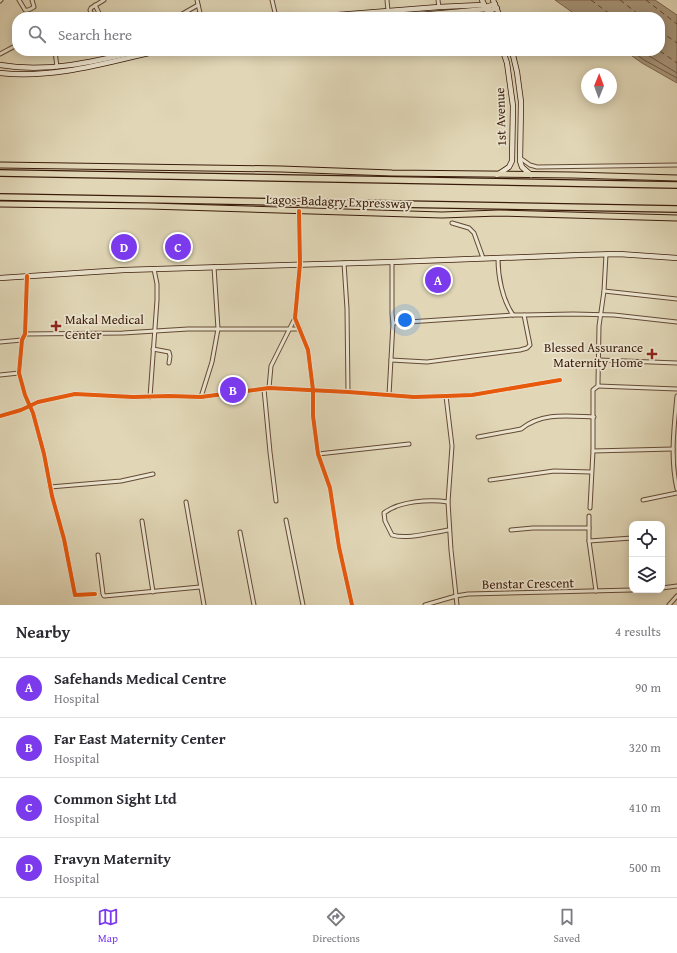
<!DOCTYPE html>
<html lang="en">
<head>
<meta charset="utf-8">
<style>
  :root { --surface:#fff; --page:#f7f7f7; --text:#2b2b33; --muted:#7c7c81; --line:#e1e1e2; --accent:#7c3aed }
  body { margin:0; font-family:"Gentium Book Plus",serif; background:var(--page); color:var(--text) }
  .controls { position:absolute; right:12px; bottom:12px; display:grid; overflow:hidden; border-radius:8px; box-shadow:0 2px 10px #0003 }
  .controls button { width:36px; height:36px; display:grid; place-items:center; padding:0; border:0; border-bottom:1px solid var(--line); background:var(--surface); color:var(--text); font:20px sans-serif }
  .compass { position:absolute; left:581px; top:68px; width:36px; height:36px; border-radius:50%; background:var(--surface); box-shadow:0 2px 10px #0003; rotate:1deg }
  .you { position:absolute; left:405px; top:320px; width:14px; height:14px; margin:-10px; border:3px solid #fff; border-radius:50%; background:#1a73e8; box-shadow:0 0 0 6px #1a73e833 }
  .badge { display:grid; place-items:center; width:26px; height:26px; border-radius:50%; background:var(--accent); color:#fff; font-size:13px; font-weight:700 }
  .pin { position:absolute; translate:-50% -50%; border:2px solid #fff; box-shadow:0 1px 4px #0006 }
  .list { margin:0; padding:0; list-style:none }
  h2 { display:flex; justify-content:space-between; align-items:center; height:52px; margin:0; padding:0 16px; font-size:17px }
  h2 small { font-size:13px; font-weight:400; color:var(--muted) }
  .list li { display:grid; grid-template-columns:26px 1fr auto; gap:12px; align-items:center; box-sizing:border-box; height:60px; padding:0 16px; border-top:1px solid var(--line) }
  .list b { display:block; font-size:15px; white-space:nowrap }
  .list p { margin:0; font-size:13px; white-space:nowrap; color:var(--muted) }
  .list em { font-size:13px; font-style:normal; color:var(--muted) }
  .icon { flex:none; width:22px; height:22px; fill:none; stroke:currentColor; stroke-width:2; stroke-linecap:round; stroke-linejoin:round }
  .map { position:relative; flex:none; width:677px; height:605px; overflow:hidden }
  .search { position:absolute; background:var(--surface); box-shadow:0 2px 10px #0003; left:12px; right:12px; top:12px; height:44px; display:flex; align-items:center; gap:10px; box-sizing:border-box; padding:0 14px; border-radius:16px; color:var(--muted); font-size:15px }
  .sheet { height:292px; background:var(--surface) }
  nav { display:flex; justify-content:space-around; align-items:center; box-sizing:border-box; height:56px; border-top:1px solid var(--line); background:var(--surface); font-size:11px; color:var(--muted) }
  nav a { display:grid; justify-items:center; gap:2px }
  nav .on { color:var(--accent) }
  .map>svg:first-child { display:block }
  .water { fill:#a8977c; stroke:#7c654e }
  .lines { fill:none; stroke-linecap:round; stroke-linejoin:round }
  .shore { stroke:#715943; stroke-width:1 }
  .ferry { stroke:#604632; stroke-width:1; stroke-dasharray:5 4; stroke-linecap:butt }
  .street-casing { stroke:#644a35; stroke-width:5 }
  .secondary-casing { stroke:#3a1b0a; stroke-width:6 }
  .primary-casing { stroke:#3a1b0a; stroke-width:7 }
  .highway-casing { stroke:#3a1b0a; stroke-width:8 }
  .street { stroke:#ece5d0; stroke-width:3 }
  .secondary { stroke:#ece5d0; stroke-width:4.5 }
  .primary { stroke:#e1d7b7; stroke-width:5 }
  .highway { stroke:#e1d7b7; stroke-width:5.5 }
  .cycleway-casing { stroke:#ece5d0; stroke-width:6 }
  .cycleway { stroke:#e8590c; stroke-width:4 }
  .poi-dot { fill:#8f2418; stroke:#ece5d0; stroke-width:1.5 }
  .labels { text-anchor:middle; stroke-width:3.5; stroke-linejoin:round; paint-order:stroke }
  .street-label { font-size:13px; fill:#3a1b0a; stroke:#ece5d0 }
  .poi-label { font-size:13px; fill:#3a1b0a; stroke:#ece5d0; text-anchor:start }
</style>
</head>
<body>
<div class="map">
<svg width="677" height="605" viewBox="0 0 677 605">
  <rect width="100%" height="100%" fill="#e1d7b7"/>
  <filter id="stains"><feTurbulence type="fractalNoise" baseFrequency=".005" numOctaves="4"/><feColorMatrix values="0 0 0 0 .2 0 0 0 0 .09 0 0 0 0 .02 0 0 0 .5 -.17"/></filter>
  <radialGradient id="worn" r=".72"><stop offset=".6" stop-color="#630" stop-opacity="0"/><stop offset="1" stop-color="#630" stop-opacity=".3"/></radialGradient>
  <polygon class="water" points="555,0 655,0 677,15 677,83 642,63 625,51 660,51 660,17 579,17"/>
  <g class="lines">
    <g class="shore">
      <polyline points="632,51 644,60 677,78"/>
      <polyline points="641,51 677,73"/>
    </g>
    <g class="ferry">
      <polyline points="591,0 614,17"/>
      <polyline points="620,0 642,17"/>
      <polyline points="646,0 677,24"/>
      <polyline points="660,31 677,43"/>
      <polyline points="660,51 677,63"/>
    </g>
    <defs>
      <g id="street">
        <path d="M19,0l6,10c4,1 6,-1 9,-3l-2,-7"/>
        <polyline points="197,0 201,17"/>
        <polyline points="272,0 276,17"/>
        <polyline points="387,0 388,11"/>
        <polyline points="438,0 439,7"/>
        <polyline points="0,1 1,0"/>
        <polyline points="95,5 100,15 99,17"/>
        <polyline points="93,17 90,10 91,8 104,0"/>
        <polyline points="177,17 198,5"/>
        <polyline points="55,51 57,67"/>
        <polyline points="0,54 17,45"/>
        <polyline points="520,158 530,165 537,167 677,165"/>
        <polyline points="299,211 300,264 295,318 308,350 313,390 313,416 318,454 330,488 339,547 352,605"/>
        <polyline points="452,223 469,228 474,233 483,258"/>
        <path d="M498,258c0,18 4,41 15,57"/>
        <polyline points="344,263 347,309 348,392"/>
        <polyline points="27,276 25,334 22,340 19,373 25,395 33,413 44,454 52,496 64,539 75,595 95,594"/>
        <polyline points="604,291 677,299"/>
        <polyline points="524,315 573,314 614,315 677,322"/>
        <polyline points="25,334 123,333 188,329 300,329"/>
        <polyline points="0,342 22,340"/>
        <polyline points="153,349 169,352 170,356 169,363"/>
        <polyline points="391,360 427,362 520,350 527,348 530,345 524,315 513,315 393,323"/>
        <polyline points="599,360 677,363"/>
        <polyline points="560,365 598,364"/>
        <polyline points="0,375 19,373"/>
        <polyline points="598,386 677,389"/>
        <polyline points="269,388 271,366 295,318"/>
        <polyline points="264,389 270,452 276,501"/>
        <polyline points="389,395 393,323 392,314 392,262"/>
        <polyline points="446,396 452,446 448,502 451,550 457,605"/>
        <path d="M677,396c-3,31 -7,62 0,93"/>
        <polyline points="150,397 157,300 157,284 154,269"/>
        <polyline points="201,397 212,362 218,329 214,267"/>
        <polyline points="0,416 21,410 38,402 75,394 133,397 169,396 201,397 269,388 348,392 414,397 446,396 472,395 560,380"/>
        <path d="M478,437l43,-8c21,-17 47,-13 73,-12"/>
        <polyline points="593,451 673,449"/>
        <polyline points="318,454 409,444"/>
        <polyline points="490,480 554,471 591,472"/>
        <polyline points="50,487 121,481 153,474"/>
        <polyline points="643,500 677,493"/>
        <polyline points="186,502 204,605"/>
        <path d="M448,502c-18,-3 -49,-1 -64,11l1,8 7,14c15,5 41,-3 57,-5"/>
        <polyline points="590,508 593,451 593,390 598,386 598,383 599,326 604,291 606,254"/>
        <polyline points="589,516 589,541 596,591"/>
        <polyline points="286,520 303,605"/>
        <polyline points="142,521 153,592"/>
        <polyline points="511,530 533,528 589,528"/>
        <polyline points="240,532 254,605"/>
        <polyline points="589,541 632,538"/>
        <polyline points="98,555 103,594 104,596 200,587"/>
        <polyline points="662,588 677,586"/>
        <polyline points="425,605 456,596 468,594 632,590"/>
        <polyline points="669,605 677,596"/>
      </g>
      <g id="secondary">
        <polyline points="482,0 490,17"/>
        <polyline points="493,0 500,17"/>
        <polyline points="312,17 439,7 482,5 486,7 495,4"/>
        <polyline points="397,17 487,9 488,11 497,8"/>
        <polyline points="512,51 517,72 521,102 520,161 522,167 531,175"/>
        <path d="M0,65c47,8 93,-3 139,-14"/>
        <path d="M0,73c54,6 105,-10 157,-22"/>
        <polyline points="497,175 509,167 512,161 513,106 507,63 503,51"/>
        <polyline points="0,278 124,270 392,262 580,255 619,254 677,258"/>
      </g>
      <g id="primary">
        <polyline points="0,165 281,169 392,173 572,175 677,178"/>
        <polyline points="0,204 149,206 442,215 499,213 677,218"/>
      </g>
      <g id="highway">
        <polyline points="0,173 677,185"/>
        <polyline points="0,197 677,209"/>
      </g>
    </defs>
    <use href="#street" class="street-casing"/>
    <use href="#secondary" class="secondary-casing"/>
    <use href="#primary" class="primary-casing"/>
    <use href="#highway" class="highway-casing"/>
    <use href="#street" class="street"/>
    <use href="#secondary" class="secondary"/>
    <use href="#primary" class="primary"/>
    <use href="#highway" class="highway"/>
    <defs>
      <g id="cycleway">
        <polyline points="299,211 300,264 295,318 308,350 313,390 313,416 318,454 330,488 339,547 352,605"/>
        <polyline points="27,276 25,334 22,340 19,373 25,395 33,413 44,454 52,496 64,539 75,595 95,594"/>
        <polyline points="0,416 21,410 38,402 75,394 133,397 169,396 201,397 269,388 348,392 414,397 446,396 472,395 560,380"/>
      </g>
    </defs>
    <use href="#cycleway" class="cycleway-casing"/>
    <use href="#cycleway" class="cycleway"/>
  </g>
  <g class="poi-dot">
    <path d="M54 320h4v4h4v4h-4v4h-4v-4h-4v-4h4z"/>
    <path d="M650 348h4v4h4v4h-4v4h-4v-4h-4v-4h4z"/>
  </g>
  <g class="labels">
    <g class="street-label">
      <text transform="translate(500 117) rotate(-92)" y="5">1st Avenue</text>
      <text transform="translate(339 201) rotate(2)" y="5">Lagos-Badagry Expressway</text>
      <text transform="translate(528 583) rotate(-1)" y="5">Benstar Crescent</text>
    </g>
    <g class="poi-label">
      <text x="65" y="324">Makal Medical<tspan x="65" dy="15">Center</tspan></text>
      <text x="643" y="352" text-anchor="end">Blessed Assurance<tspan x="643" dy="15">Maternity Home</tspan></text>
    </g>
  </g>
  <rect width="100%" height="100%" filter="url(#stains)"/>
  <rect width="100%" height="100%" fill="url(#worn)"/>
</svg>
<div class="controls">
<button><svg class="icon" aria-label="locate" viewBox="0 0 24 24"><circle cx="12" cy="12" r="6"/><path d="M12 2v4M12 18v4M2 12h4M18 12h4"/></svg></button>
<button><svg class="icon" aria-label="layers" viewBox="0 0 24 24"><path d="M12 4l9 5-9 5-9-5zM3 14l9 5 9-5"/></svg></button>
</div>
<svg class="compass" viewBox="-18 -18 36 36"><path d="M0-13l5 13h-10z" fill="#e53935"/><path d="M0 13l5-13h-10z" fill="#7c7c81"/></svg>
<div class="you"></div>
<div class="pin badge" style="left:438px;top:280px">A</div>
<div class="pin badge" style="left:233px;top:390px">B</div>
<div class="pin badge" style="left:178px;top:247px">C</div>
<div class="pin badge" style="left:124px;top:247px">D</div>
<div class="search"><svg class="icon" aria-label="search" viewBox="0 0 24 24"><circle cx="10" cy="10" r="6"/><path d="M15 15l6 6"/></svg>Search here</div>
</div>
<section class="sheet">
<h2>Nearby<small>4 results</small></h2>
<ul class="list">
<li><span class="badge">A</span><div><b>Safehands Medical Centre</b><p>Hospital</p></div><em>90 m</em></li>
<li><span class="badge">B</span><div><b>Far East Maternity Center</b><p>Hospital</p></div><em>320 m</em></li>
<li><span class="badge">C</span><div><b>Common Sight Ltd</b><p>Hospital</p></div><em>410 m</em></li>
<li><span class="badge">D</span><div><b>Fravyn Maternity</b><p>Hospital</p></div><em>500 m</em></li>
</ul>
</section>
<nav>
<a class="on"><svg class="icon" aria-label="map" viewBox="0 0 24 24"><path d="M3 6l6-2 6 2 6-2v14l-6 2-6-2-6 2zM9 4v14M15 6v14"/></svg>Map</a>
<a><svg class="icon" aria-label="directions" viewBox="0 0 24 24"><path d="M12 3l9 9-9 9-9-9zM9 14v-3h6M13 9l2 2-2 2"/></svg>Directions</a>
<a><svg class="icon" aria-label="saved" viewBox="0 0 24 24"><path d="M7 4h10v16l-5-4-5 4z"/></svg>Saved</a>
</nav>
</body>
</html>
